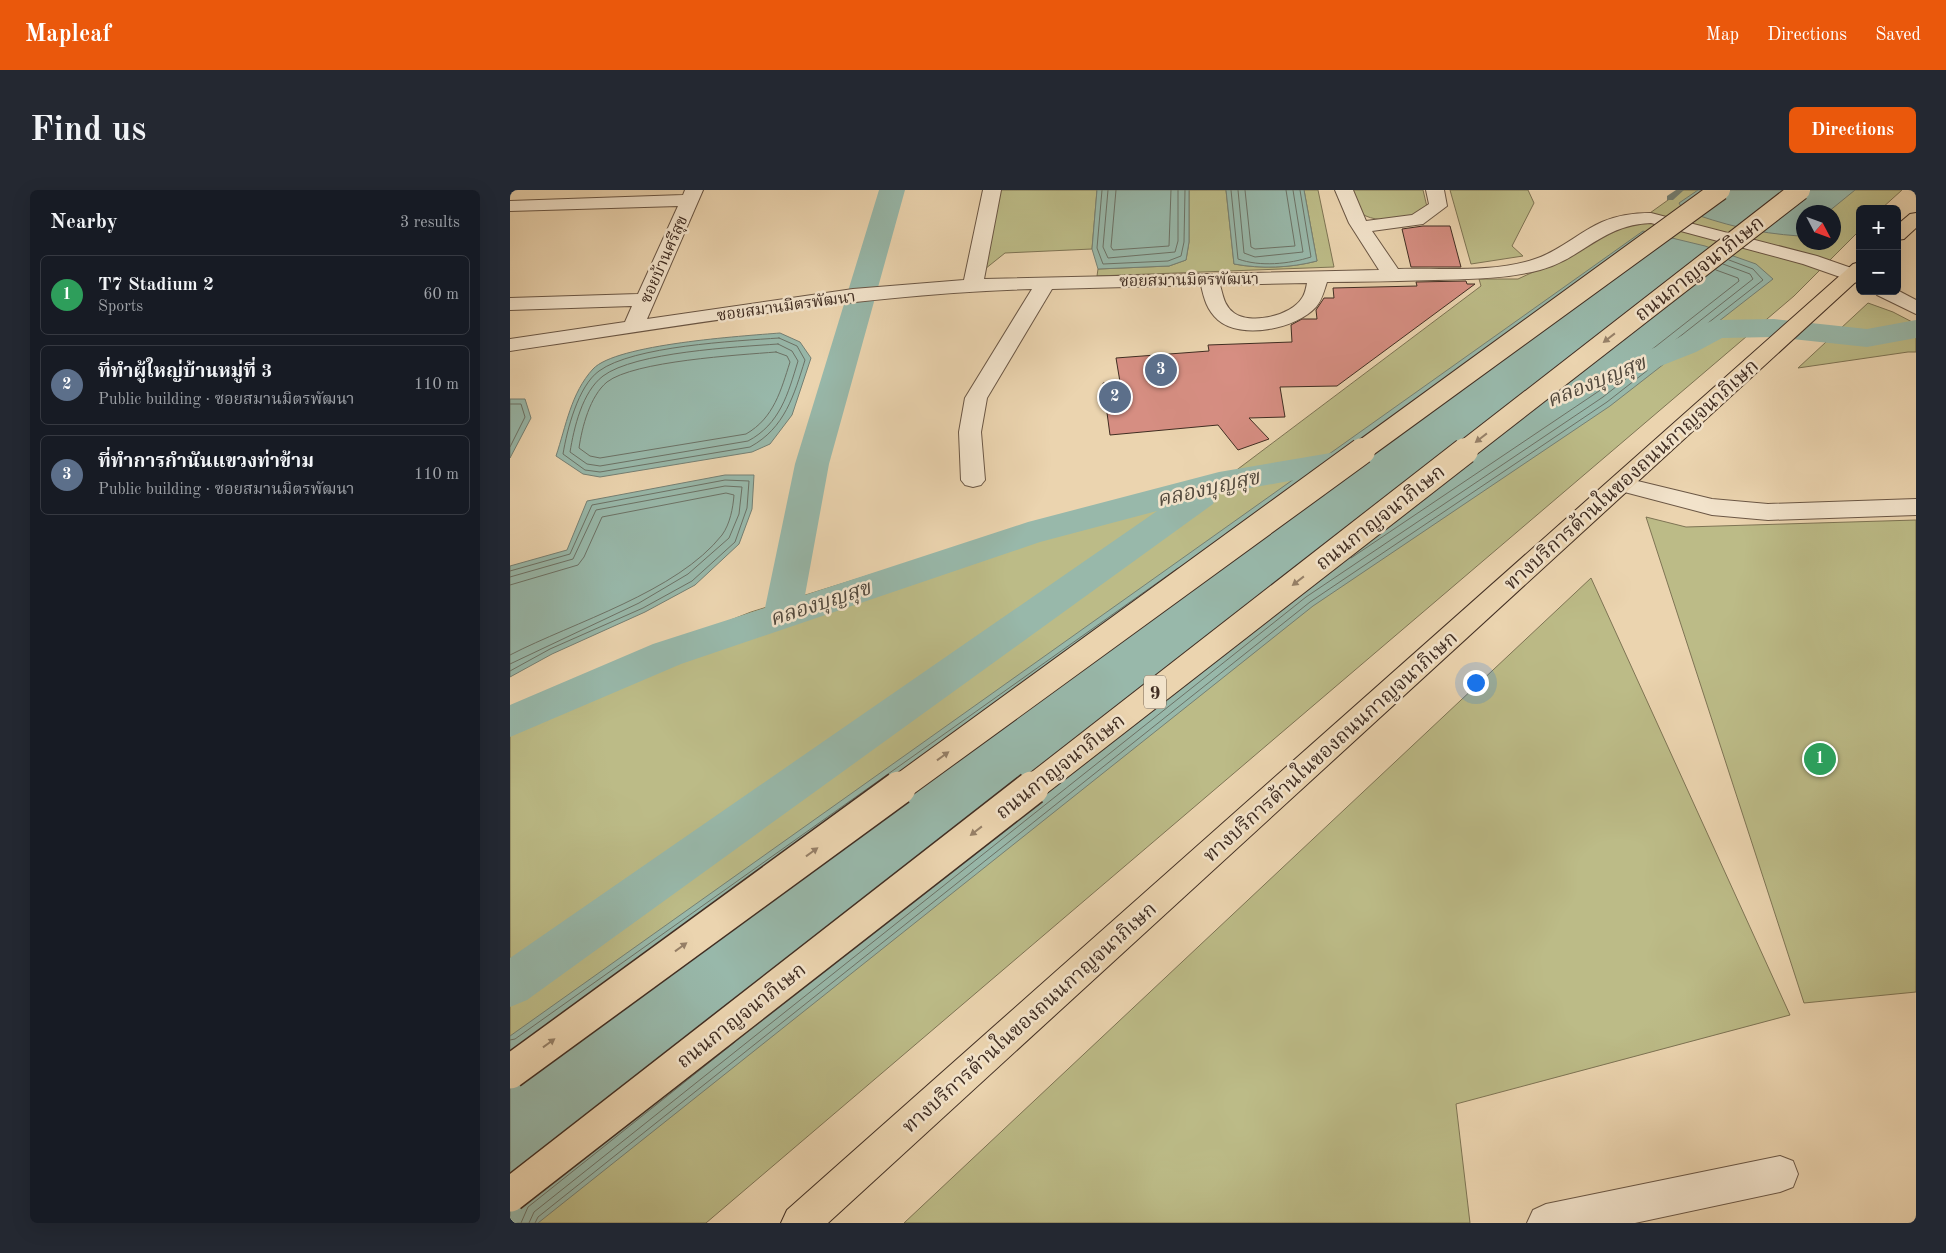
<!DOCTYPE html>
<html lang="en">
<head>
<meta charset="utf-8">
<style>
  :root { --surface:#171b24; --page:#242831; --text:#f1f3f6; --muted:#9ea1a6; --line:#363941; --accent:#ea580c }
  body { margin:0; font-family:"Old Standard TT","Noto Serif Thai",serif; background:var(--page); color:var(--text) }
  .controls { position:absolute; right:15px; top:15px; display:grid; overflow:hidden; border-radius:8px; box-shadow:0 5px 20px #0002 }
  .controls button { width:45px; height:45px; display:grid; place-items:center; padding:0; border:0; border-bottom:1px solid var(--line); background:var(--surface); color:var(--text); font:25px sans-serif }
  .compass { position:absolute; left:1286px; top:15px; width:45px; height:45px; border-radius:50%; background:var(--surface); box-shadow:0 5px 20px #0002; rotate:131deg }
  .you { position:absolute; left:965px; top:492px; width:18px; height:18px; margin:-12px; border:4px solid #fff; border-radius:50%; background:#1a73e8; box-shadow:0 0 0 8px #1a73e833 }
  .badge { display:grid; place-items:center; width:32px; height:32px; border-radius:50%; background:var(--accent); color:#fff; font-size:16px; font-weight:700 }
  .pin { position:absolute; translate:-50% -50%; border:2px solid #fff; box-shadow:0 1px 5px #0006 }
  .list { margin:0; padding:0; list-style:none }
  h2 { display:flex; justify-content:space-between; align-items:center; height:65px; margin:0; padding:0 20px; font-size:21px }
  h2 small { font-size:16px; font-weight:400; color:var(--muted) }
  .list li { display:grid; grid-template-columns:32px 1fr auto; gap:15px; align-items:center; box-sizing:border-box; height:80px; margin:0 10px 10px; padding:0 10px; border:1px solid var(--line); border-radius:8px }
  .list b { display:block; font-size:19px; white-space:nowrap }
  .list p { margin:0; font-size:16px; white-space:nowrap; color:var(--muted) }
  .list em { font-size:16px; font-style:normal; color:var(--muted) }
  .map { position:relative; flex:none; width:1406px; height:1033px; overflow:hidden; border-radius:8px }
  header { display:flex; align-items:center; gap:30px; box-sizing:border-box; height:70px; padding:0 25px; background:var(--accent); color:#fff }
  header strong { font-size:24px }
  nav { display:flex; gap:28px; margin-inline-start:auto; font-size:18px }
  .intro { display:flex; align-items:center; justify-content:space-between; box-sizing:border-box; height:120px; padding:0 30px }
  h1 { margin:0; font-size:35px }
  .button { padding:12px 22px; border-radius:8px; background:var(--accent); color:#fff; font-size:18px; font-weight:700 }
  main { display:flex; gap:30px; padding:0 30px }
  aside { flex:1; background:var(--surface); border-radius:8px; box-shadow:0 5px 20px #0002 }
  .map>svg:first-child { display:block }
  .green { fill:#bcbb87; stroke:#7e7454; fill-rule:evenodd }
  .water { fill:#98b8aa; stroke:#758074 }
  .lines { fill:none; stroke-linecap:round; stroke-linejoin:round }
  .shore { stroke:#6c7266; stroke-width:1 }
  .stream { fill:#758074; fill-rule:evenodd }
  .canal { fill:#98b8aa; fill-rule:evenodd }
  .building { fill:#d68e82; stroke:#402d22 }
  .minor-casing { stroke:#6b5745; stroke-width:2 }
  .major-casing { stroke:#402d22; stroke-width:2 }
  .minor { fill:#f2e3cb; fill-rule:evenodd }
  .major { fill:#ebd4af; fill-rule:evenodd }
  .highway-bridge-far2-casing { stroke:#402d22; stroke-width:22; stroke-linecap:butt }
  .highway-bridge-far1-casing { stroke:#402d22; stroke-width:28; stroke-linecap:butt }
  .highway-bridge-casing { stroke:#402d22; stroke-width:36; stroke-linecap:butt }
  .highway-bridge-far2 { stroke:#ebd4af; stroke-width:20 }
  .highway-bridge-far1 { stroke:#ebd4af; stroke-width:26 }
  .highway-bridge { stroke:#ebd4af; stroke-width:33 }
  .oneway { fill:#968068 }
  .labels { text-anchor:middle; stroke-width:5; stroke-linejoin:round; paint-order:stroke }
  .far-street-label { font-size:16px; fill:#402d22; stroke:#f2e3cb }
  .shield { fill:#f2e3cb; stroke:#756455; stroke-width:1 }
  .shield-label { font-size:19px; font-weight:bold; fill:#402d22 }
  .street-label { font-size:20px; fill:#402d22; stroke:#f2e3cb }
  .water-label { font-size:21px; font-style:italic; fill:#52493d; stroke:#f2e3cb }
</style>
</head>
<body>
<header>
<strong>Mapleaf</strong>
<nav><a>Map</a><a>Directions</a><a>Saved</a></nav>
</header>
<div class="intro"><h1>Find us</h1><a class="button">Directions</a></div>
<main>
<aside>
<h2>Nearby<small>3 results</small></h2>
<ul class="list">
<li><span class="badge" style="background:#2e9e5b">1</span><div><b>T7 Stadium 2</b><p>Sports</p></div><em>60 m</em></li>
<li><span class="badge" style="background:#5c6f8a">2</span><div><b>ที่ทำผู้ใหญ่บ้านหมู่ที่ 3</b><p>Public building · ซอยสมานมิตรพัฒนา</p></div><em>110 m</em></li>
<li><span class="badge" style="background:#5c6f8a">3</span><div><b>ที่ทำการกำนันแขวงท่าข้าม</b><p>Public building · ซอยสมานมิตรพัฒนา</p></div><em>110 m</em></li>
</ul>
</aside>
<div class="map">
<svg width="1406" height="1033" viewBox="0 0 1406 1033">
  <rect width="100%" height="100%" fill="#ebd4af"/>
  <filter id="stains"><feTurbulence type="fractalNoise" baseFrequency=".004" numOctaves="4"/><feColorMatrix values="0 0 0 0 .2 0 0 0 0 .09 0 0 0 0 .02 0 0 0 .5 -.17"/></filter>
  <radialGradient id="worn" r=".72"><stop offset=".6" stop-color="#630" stop-opacity="0"/><stop offset="1" stop-color="#630" stop-opacity=".3"/></radialGradient>
  <g class="green">
    <polygon points="488,0 587,0 582,59 495,63 475,79"/>
    <path d="M679,0h37l8,74c27,5 56,4 83,-3l-13,-71h14l16,77 -237,9 1,-7 71,-3 17,-6 3,-18z"/>
    <path d="M838,0h75l4,17c-18,13 -56,20 -72,1 -4,-4 -5,-13 -7,-18z"/>
    <polygon points="940,0 1018,0 1024,13 1002,56 1013,66 961,74"/>
    <path d="M1172,0h220l-21,19h-21v21l-66,66 -1088,927h-196v-516l241,-95 279,-87 200,-50 251,-189 -2,-7h39l37,-17 49,-31 32,-8zM1294,22h30v30h-30z"/>
    <polygon points="1358,113 1383,122 1406,134 1406,162 1398,162 1288,178"/>
    <polygon points="1136,327 1176,337 1406,330 1406,802 1294,813"/>
    <polygon points="1081,388 1280,825 946,914 960,1033 394,1033"/>
  </g>
  <g class="water">
    <polygon points="587,0 679,0 679,52 676,70 659,76 588,79 582,59"/>
    <path d="M716,0h78l13,71c-27,7 -56,8 -83,3z"/>
    <path d="M1188,0h157l-27,22h-24l-1,21 -4,3c-43,-3 -75,-11 -116,-26l-4,-7z"/>
    <polygon points="1133,41 1195,56 1246,74 1263,89 1100,216 803,416 28,1033 0,1033 0,846"/>
    <path d="M270,143l20,9 11,16 -19,57 -22,29 -18,8 -152,25 -17,-3 -27,-18c10,-30 15,-63 37,-87 23,-25 150,-33 187,-36z"/>
    <polygon points="0,209 15,209 21,228 0,268"/>
    <polygon points="215,285 244,285 242,319 229,354 185,395 135,422 42,464 0,487 0,376 57,360 77,311"/>
  </g>
  <g class="lines">
    <g class="shore">
      <polyline points="592,0 587,58 593,74 658,71 671,66 674,52 675,0"/>
      <polyline points="598,0 593,57 598,68 665,62 668,51 668,0"/>
      <polyline points="606,0 601,57 603,60 659,56 661,0"/>
      <path d="M721,0l7,69c22,8 51,5 73,-2l-11,-67"/>
      <polyline points="728,0 734,63 745,67 793,62 783,0"/>
      <polyline points="735,0 741,57 745,59 785,56 776,0"/>
      <path d="M269,148l18,8 8,14c-11,35 -20,68 -55,87l-150,25 -15,-2 -22,-16c4,-24 15,-68 36,-83 34,-25 136,-30 180,-33z"/>
      <path d="M268,154l14,7 6,10c-10,33 -18,63 -50,80l-148,25 -13,-2 -17,-12c4,-24 12,-60 33,-76 32,-24 133,-29 175,-32z"/>
      <path d="M266,162l11,4 3,6c-9,28 -16,56 -44,72l-146,24 -10,-2 -11,-8c3,-21 11,-52 28,-66 27,-21 132,-27 169,-30z"/>
      <polyline points="0,214 11,214 15,227 0,257"/>
      <polyline points="841,368 1089,201 1229,91 1228,88 1206,80"/>
      <polyline points="0,381 60,364 82,315 215,290 239,291 237,318 225,352 182,391 133,418 40,459 0,481"/>
      <polyline points="0,387 63,369 86,320 215,296 232,297 229,324 219,348 178,384 129,413 0,474"/>
      <path d="M0,395l68,-20 6,-8 18,-40 124,-24 8,2c-1,13 -4,29 -12,40 -45,57 -148,87 -212,120"/>
      <polyline points="0,850 5,849 668,378"/>
      <polyline points="11,1033 18,1017 225,852"/>
      <polyline points="19,1033 24,1022 796,407 1093,207 1243,89 1240,84 1213,74"/>
      <polyline points="25,1033 28,1027 800,412 1097,212 1253,90 1243,79 1219,70"/>
    </g>
    <g class="stream">
      <polygon points="1166,0 1174,0 1163,10 1157,10 1157,6"/>
      <polygon points="1398,138 1406,139 1406,145 1398,142"/>
    </g>
    <g class="canal">
      <polygon points="369,0 395,0 319,274 295,405 518,332 709,282 856,257 868,260 872,267 868,274 856,277 707,304 703,314 17,810 0,817 0,768 647,321 530,352 171,474 0,547 0,515 143,454 255,418 285,274"/>
      <polygon points="1264,129 1357,139 1406,130 1406,148 1357,157 1264,147 1212,148 1186,162 1143,179 1132,182 1121,179 1117,173 1121,167 1164,150 1196,133 1206,130"/>
    </g>
  </g>
  <g class="building">
    <polygon points="913,36 940,36 951,77 901,77 892,39"/>
    <polygon points="956,91 957,94 965,94 827,196 770,197 775,227 739,228 759,249 728,260 708,235 600,245 593,193 610,192 606,168 699,161 698,155 782,152 781,135 792,129 807,129 806,120 814,108 824,108 823,98 907,96 906,92"/>
  </g>
  <g class="lines">
    <defs>
      <g id="minor">
        <path d="M175,0h18l-56,129 206,-30 111,-9 19,-90h18l-17,89 395,-9 -30,-47 -14,-33h18l13,31 46,-6 17,-11 -3,-14h18l3,16 -24,18 -51,7 26,38c42,-1 97,4 137,-10 25,-8 44,-27 67,-37 16,-7 32,-9 49,-9l166,43 43,15v13l-57,-20 -152,-41c-50,2 -67,35 -111,47 -35,9 -71,9 -106,10 -36,1 -72,2 -107,2 -3,9 -5,18 -11,25 -20,22 -75,33 -98,13 -11,-10 -14,-21 -17,-35l-149,4 -65,109 -6,34 4,48 -4,5 -8,2 -8,-2 -4,-5 -2,-48 6,-34 67,-109c-175,5 -349,37 -522,62v-12l115,-17 7,-16 -122,4v-12l128,-4 40,-88 -168,5v-10l173,-6zM797,93c-1,5 -2,11 -5,15 -11,18 -51,27 -68,15 -10,-7 -11,-18 -14,-28z"/>
        <polygon points="1387,100 1406,110 1406,124 1367,105 1364,101"/>
        <polygon points="1111,287 1202,309 1258,314 1406,309 1406,325 1258,330 1202,325 1103,299 1099,294 1103,289"/>
        <polygon points="1270,966 1283,971 1288,984 1283,997 1270,1002 1125,1033 1017,1033 1023,1020 1036,1014"/>
      </g>
      <g id="major">
        <polygon points="1406,23 1406,38 1394,49 1387,50 1387,35 1400,24"/>
        <polygon points="1350,72 1350,88 318,1033 271,1033 277,1020 1343,74"/>
      </g>
    </defs>
    <use href="#minor" class="minor-casing"/>
    <use href="#major" class="major-casing"/>
    <use href="#minor" class="minor"/>
    <use href="#major" class="major"/>
    <defs>
      <g id="highway-bridge-far2">
        <polyline points="850,262 1210,0"/>
        <polyline points="953,262 1290,0"/>
      </g>
      <g id="highway-bridge-far1">
        <polyline points="388,599 852,261"/>
        <polyline points="521,599 955,261"/>
      </g>
      <g id="highway-bridge">
        <polyline points="0,882 389,598"/>
        <polyline points="0,1005 522,598"/>
      </g>
    </defs>
    <use href="#highway-bridge-far2" class="highway-bridge-far2-casing"/>
    <use href="#highway-bridge-far1" class="highway-bridge-far1-casing"/>
    <use href="#highway-bridge" class="highway-bridge-casing"/>
    <use href="#highway-bridge-far2" class="highway-bridge-far2"/>
    <use href="#highway-bridge-far1" class="highway-bridge-far1"/>
    <use href="#highway-bridge" class="highway-bridge"/>
  </g>
  <defs><path id="oneway-solid" d="M-6-.8H1V-3.2L6.5 0L1 3.2V.8H-6Z" transform="scale(1.25)"/></defs>
  <g class="oneway">
    <use href="#oneway-solid" transform="translate(1099 148) rotate(142)"/>
    <use href="#oneway-solid" transform="translate(971 248) rotate(142)"/>
    <use href="#oneway-solid" transform="translate(788 391) rotate(142)"/>
    <use href="#oneway-solid" transform="translate(433 566) rotate(-36)"/>
    <use href="#oneway-solid" transform="translate(466 641) rotate(142)"/>
    <use href="#oneway-solid" transform="translate(302 662) rotate(-36)"/>
    <use href="#oneway-solid" transform="translate(171 757) rotate(-36)"/>
    <use href="#oneway-solid" transform="translate(39 853) rotate(-36)"/>
  </g>
  <g class="labels">
    <g class="far-street-label">
      <text transform="translate(153 69) rotate(-66)" y="6">ซอยบ้านศรีสุข</text>
      <text transform="translate(679 89) rotate(-1)" y="6">ซอยสมานมิตรพัฒนา</text>
      <text transform="translate(276 115) rotate(-8)" y="6">ซอยสมานมิตรพัฒนา</text>
    </g>
    <rect class="shield" x="634" y="485.5" width="22" height="33" rx="4"/>
    <g class="shield-label">
      <text x="645" y="509">9</text>
    </g>
    <g class="street-label">
      <text transform="translate(1189 78) rotate(-38)" y="7">ถนนกาญจนาภิเษก</text>
      <text transform="translate(1121 284) rotate(-42)" y="7">ทางบริการด้านในของถนนกาญจนาภิเษก</text>
      <text transform="translate(870 327) rotate(-38)" y="7">ถนนกาญจนาภิเษก</text>
      <text transform="translate(820 556) rotate(-42)" y="7">ทางบริการด้านในของถนนกาญจนาภิเษก</text>
      <text transform="translate(550 576) rotate(-38)" y="7">ถนนกาญจนาภิเษก</text>
      <text transform="translate(231 825) rotate(-38)" y="7">ถนนกาญจนาภิเษก</text>
      <text transform="translate(519 827) rotate(-42)" y="7">ทางบริการด้านในของถนนกาญจนาภิเษก</text>
    </g>
    <g class="water-label">
      <text transform="translate(1086 191) rotate(-22)" y="7">คลองบุญสุข</text>
      <text transform="translate(698 298) rotate(-13)" y="7">คลองบุญสุข</text>
      <text transform="translate(310 413) rotate(-18)" y="7">คลองบุญสุข</text>
    </g>
  </g>
  <rect width="100%" height="100%" filter="url(#stains)"/>
  <rect width="100%" height="100%" fill="url(#worn)"/>
</svg>
<div class="controls">
<button>+</button>
<button>−</button>
</div>
<svg class="compass" viewBox="-18 -18 36 36"><path d="M0-13l5 13h-10z" fill="#e53935"/><path d="M0 13l5-13h-10z" fill="#9ea1a6"/></svg>
<div class="you"></div>
<div class="pin badge" style="left:1310px;top:569px;background:#2e9e5b">1</div>
<div class="pin badge" style="left:605px;top:207px;background:#5c6f8a">2</div>
<div class="pin badge" style="left:651px;top:180px;background:#5c6f8a">3</div>
</div>
</main>
</body>
</html>
